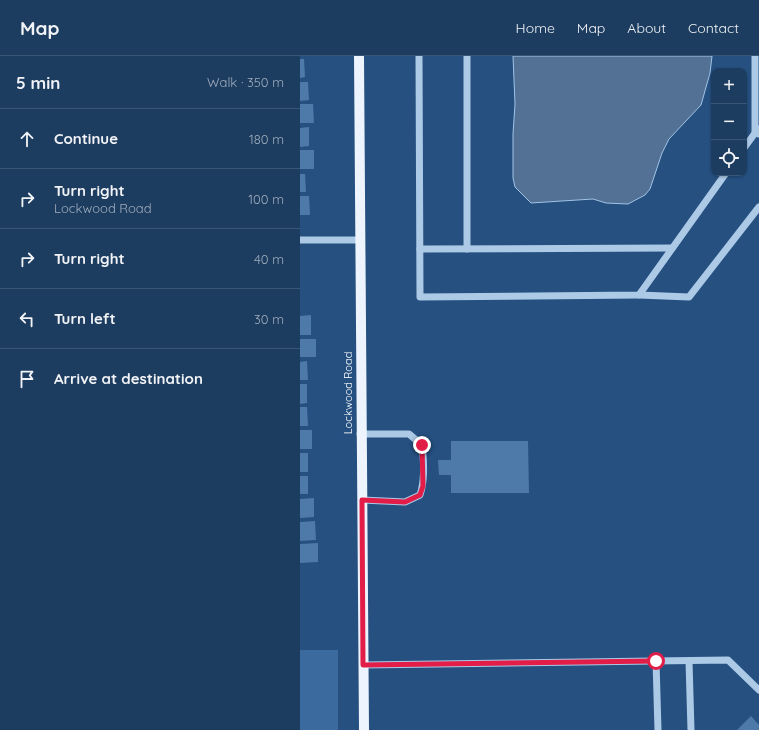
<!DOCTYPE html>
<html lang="en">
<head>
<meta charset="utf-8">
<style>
  :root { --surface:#1c3c60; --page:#254366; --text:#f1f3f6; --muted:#a0adbd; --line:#3a5675 }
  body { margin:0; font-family:Quicksand,sans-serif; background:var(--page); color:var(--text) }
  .controls { position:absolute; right:12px; top:12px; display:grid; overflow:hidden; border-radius:8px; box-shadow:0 1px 3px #0004 }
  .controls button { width:36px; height:36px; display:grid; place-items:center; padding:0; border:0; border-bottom:1px solid var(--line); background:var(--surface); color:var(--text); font:20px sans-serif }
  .stop { position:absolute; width:12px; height:12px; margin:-9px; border:3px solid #e11d48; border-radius:50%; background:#fff }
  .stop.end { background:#e11d48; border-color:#fff; box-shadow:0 1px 4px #0008 }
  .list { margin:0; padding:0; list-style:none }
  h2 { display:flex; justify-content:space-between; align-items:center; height:52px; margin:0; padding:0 16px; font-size:17px }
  h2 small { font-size:13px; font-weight:400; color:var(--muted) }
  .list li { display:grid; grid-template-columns:26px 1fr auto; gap:12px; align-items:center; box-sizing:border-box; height:60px; padding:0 16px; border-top:1px solid var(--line) }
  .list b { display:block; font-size:15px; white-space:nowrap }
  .list p { margin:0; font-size:13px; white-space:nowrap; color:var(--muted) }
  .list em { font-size:13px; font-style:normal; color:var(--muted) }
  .icon { flex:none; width:22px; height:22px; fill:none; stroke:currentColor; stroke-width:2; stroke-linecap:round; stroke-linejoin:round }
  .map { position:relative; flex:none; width:459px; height:674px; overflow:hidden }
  header { display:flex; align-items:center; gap:24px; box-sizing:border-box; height:56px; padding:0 20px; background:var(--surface); border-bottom:1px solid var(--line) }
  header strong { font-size:19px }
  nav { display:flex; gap:22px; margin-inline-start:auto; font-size:14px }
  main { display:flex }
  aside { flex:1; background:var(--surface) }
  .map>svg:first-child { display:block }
  .green { fill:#3a6a9e }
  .water { fill:#537194; stroke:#a1c4e7 }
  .building { fill:#4e7aa9 }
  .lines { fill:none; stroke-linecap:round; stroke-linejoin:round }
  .minor { stroke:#acc9e6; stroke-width:7 }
  .major { stroke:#edf4fd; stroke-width:10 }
  .route { stroke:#e11d48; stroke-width:5 }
  .labels { text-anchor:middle; stroke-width:3; stroke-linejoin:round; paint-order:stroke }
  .street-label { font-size:11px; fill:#fff; stroke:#255080 }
</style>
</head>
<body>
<header>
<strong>Map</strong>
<nav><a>Home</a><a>Map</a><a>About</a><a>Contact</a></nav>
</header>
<main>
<aside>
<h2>5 min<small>Walk · 350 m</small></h2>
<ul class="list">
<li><svg class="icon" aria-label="ahead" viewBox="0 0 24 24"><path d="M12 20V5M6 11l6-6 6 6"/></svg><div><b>Continue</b></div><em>180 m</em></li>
<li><svg class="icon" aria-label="right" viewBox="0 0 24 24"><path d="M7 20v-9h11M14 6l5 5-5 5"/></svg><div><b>Turn right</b><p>Lockwood Road</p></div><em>100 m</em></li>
<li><svg class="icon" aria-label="right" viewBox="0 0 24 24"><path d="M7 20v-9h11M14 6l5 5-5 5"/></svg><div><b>Turn right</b></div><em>40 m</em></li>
<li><svg class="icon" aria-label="left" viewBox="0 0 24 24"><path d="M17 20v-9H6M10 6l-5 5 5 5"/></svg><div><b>Turn left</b></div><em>30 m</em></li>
<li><svg class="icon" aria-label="arrive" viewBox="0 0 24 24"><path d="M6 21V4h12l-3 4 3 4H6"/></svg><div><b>Arrive at destination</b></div></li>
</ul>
</aside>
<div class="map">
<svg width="459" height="674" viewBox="0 0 459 674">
  <rect width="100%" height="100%" fill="#255080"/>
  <rect class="green" x="0" y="594" width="38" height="80"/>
  <polygon class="water" points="213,0 412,0 410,17 401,49 369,83 362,97 350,133 345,139 328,148 306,147 293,143 231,147 215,131 213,122 213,78 215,48"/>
  <g class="building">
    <polygon points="0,3 4,3 5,21 0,22"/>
    <polygon points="0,26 8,26 9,44 0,45"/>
    <polygon points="0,48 13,48 14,67 0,67"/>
    <polygon points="9,71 9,90 0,91 0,72"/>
    <rect x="0" y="94" width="14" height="19"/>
    <polygon points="0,118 5,118 6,136 0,136"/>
    <polygon points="0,140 9,140 10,159 0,159"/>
    <polygon points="11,259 11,279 0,279 0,260"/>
    <rect x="0" y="283" width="16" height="18"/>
    <polygon points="7,305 8,324 0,324 0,306"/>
    <polygon points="0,328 7,328 7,347 0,348"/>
    <polygon points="0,351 7,351 8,370 0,370"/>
    <rect x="0" y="374" width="12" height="19"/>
    <polygon points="151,385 228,385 229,437 151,437 151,419 139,419 138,404 151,404"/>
    <rect x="0" y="397" width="8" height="19"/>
    <rect x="0" y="420" width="8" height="18"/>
    <polygon points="14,442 14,461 0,462 0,443"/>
    <polygon points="15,465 16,484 0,485 0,466"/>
    <polygon points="18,487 18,506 0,507 0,488"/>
    <polygon points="451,660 459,669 459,674 437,674"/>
  </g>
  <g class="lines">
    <g class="minor">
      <polyline points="119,0 120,241 339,239 426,117"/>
      <polyline points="167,0 167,193"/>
      <polyline points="455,0 455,76 459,78"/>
      <polyline points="444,92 458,73"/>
      <polyline points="0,184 60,184"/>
      <polyline points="120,193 372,192"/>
      <polyline points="339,239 389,241 459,151"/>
      <path d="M60,378h49l13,11c2,16 3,35 -2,50l-15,7 -43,-2"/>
      <polyline points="356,605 358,674"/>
      <polyline points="389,605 391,674"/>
      <polyline points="63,609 428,604 459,634"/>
    </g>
    <polyline class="major" points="59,0 64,674"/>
  </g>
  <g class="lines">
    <polyline class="route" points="122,389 123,430 120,439 105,446 62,444 63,609 356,605"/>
  </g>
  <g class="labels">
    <g class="street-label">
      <text transform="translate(48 337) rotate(-90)" y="4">Lockwood Road</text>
    </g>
  </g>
</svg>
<div class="controls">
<button>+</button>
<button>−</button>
<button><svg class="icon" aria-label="locate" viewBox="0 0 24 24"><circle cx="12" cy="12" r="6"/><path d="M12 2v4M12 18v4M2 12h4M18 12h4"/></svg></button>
</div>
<div class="stop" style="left:356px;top:605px"></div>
<div class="stop end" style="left:122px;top:389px"></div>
</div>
</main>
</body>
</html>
